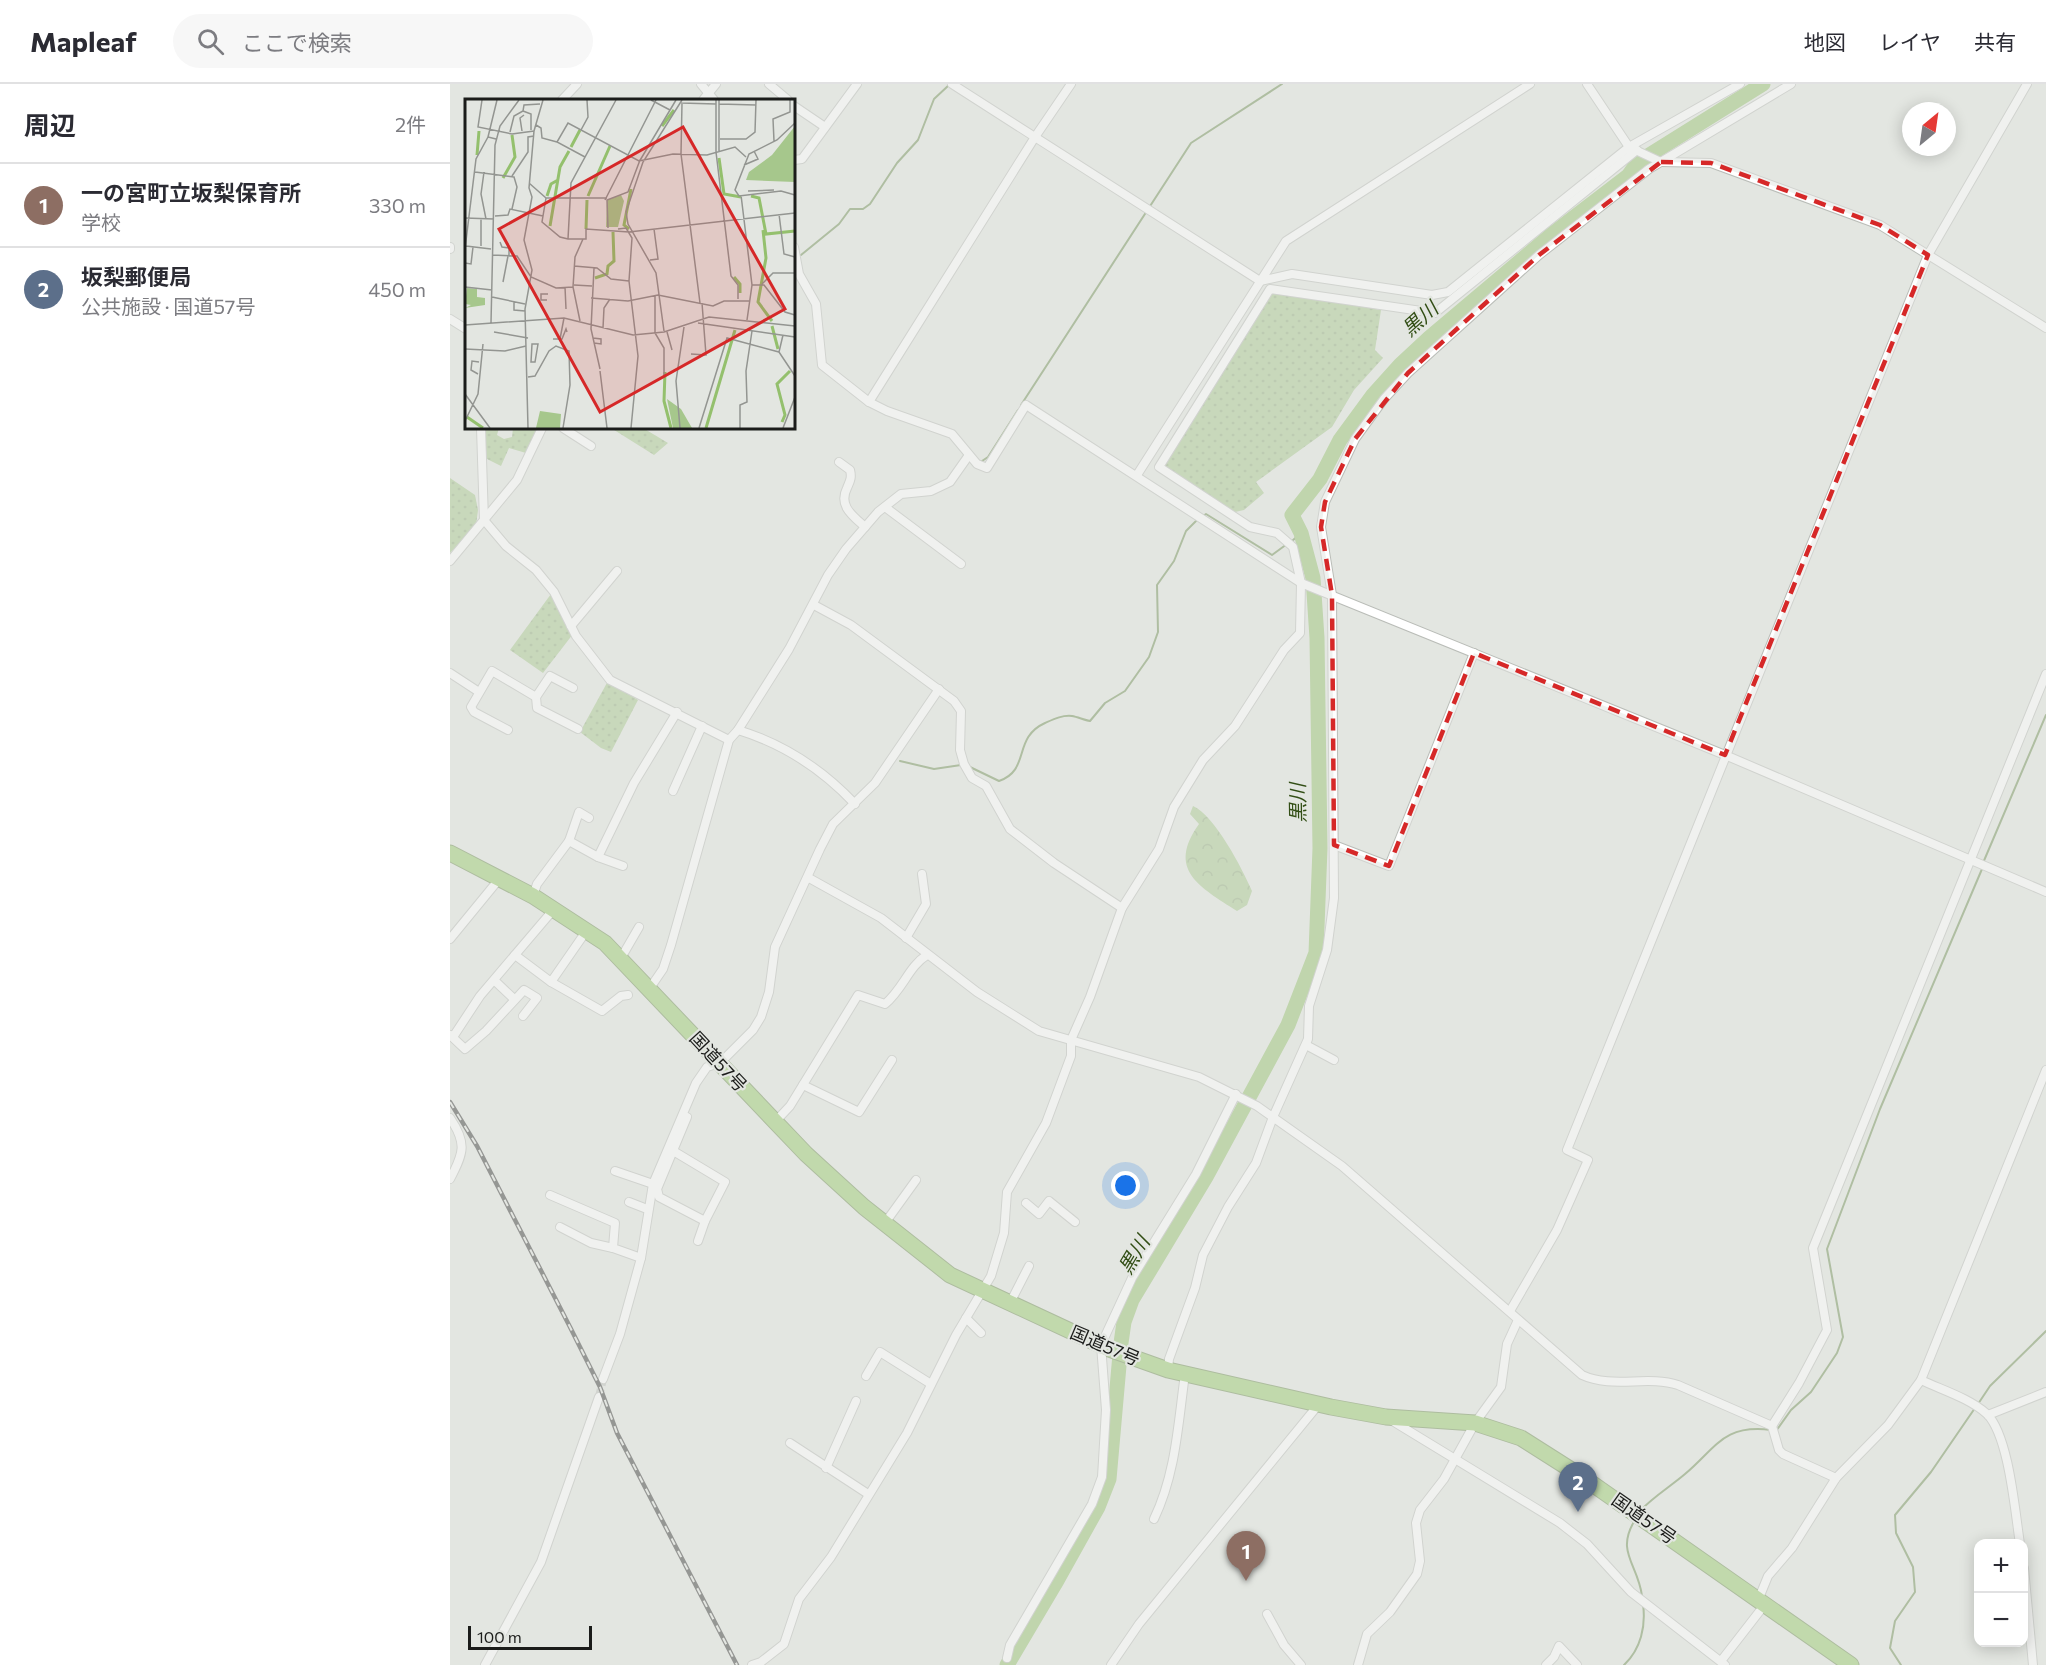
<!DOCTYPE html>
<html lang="ja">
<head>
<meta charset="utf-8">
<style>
  :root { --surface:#fff; --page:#f7f7f7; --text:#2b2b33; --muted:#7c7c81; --line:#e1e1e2; --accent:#9b51c4 }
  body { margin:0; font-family:Commissioner,"Noto Sans JP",sans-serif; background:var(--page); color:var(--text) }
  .controls { position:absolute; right:18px; bottom:18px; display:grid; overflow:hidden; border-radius:12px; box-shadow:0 3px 15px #0003 }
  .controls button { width:54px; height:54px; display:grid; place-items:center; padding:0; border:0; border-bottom:2px solid var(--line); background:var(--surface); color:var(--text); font:30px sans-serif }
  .compass { position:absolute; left:1452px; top:18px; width:54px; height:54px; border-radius:50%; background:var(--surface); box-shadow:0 3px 15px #0003; rotate:29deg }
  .scale { position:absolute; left:18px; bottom:15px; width:124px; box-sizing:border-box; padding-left:6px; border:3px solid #1b1c1a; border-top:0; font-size:16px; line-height:21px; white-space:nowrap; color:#1b1c1a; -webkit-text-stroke:4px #e3e6e1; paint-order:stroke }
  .you { position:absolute; left:676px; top:1102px; width:21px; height:21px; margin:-15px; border:4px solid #fff; border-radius:50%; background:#1a73e8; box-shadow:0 0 0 9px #1a73e833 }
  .badge { display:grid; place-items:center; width:39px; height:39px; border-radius:50%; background:var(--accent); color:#fff; font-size:20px; font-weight:700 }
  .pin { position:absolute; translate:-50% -50px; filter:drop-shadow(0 2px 3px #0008) }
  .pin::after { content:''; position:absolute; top:32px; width:21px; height:18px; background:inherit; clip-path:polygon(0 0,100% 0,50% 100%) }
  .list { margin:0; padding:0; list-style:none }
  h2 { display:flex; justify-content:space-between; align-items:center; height:78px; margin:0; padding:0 24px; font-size:26px }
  h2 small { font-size:20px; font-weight:400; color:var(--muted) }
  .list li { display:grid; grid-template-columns:39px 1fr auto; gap:18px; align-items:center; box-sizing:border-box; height:84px; padding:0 24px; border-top:2px solid var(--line) }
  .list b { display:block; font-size:22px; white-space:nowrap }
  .list p { margin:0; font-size:20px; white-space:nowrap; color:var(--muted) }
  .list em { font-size:20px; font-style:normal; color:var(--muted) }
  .icon { flex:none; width:33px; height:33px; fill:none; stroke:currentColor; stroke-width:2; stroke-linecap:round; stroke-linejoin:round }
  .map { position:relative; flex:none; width:1596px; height:1581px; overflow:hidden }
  header { display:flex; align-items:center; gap:36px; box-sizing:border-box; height:84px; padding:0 30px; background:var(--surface); border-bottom:2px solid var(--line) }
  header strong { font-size:28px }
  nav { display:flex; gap:33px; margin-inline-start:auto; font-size:21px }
  .search { width:420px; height:54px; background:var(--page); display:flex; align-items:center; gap:15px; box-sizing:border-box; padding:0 21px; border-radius:33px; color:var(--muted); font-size:22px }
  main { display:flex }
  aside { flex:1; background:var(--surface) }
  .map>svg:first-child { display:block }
  .grass { fill:url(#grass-dots) }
  .forest { fill:url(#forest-crowns) }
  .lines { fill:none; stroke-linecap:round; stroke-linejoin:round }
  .stream { stroke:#708f54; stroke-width:2 }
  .river { stroke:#94c06d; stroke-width:15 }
  .street-tunnel { stroke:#bbbeb9; stroke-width:8; stroke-dasharray:8 4; stroke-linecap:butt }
  .street-casing { stroke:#babdb8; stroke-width:10 }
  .highway-casing { stroke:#6c8c4f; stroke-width:17 }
  .street { stroke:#fff; stroke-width:8 }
  .highway { stroke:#98c96c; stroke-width:15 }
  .rail-casing { stroke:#373836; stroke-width:4.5 }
  .rail { stroke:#e3e6e1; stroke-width:2; stroke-dasharray:7; stroke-linecap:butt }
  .marked { fill:none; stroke:#d62828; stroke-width:4.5; stroke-dasharray:12 8; stroke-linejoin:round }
  .labels { text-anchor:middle; stroke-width:4.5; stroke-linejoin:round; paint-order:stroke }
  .street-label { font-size:18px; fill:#1b1c1a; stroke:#e3e6e1 }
  .water-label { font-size:20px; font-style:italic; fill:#324e15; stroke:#e3e6e1 }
  .inset-river { fill:none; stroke:#94c06d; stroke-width:3 }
  .inset-road { fill:none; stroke:#939591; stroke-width:1.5 }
  .view { fill:#d62828; fill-opacity:0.15; stroke:#d62828; stroke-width:3 }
  .inset-edge { fill:none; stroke:#1b1c1a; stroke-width:3 }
</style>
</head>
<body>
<header>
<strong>Mapleaf</strong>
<div class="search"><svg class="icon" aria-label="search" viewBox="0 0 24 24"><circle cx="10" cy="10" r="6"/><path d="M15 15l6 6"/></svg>ここで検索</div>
<nav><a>地図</a><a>レイヤ</a><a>共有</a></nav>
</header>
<main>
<aside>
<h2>周辺<small>2件</small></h2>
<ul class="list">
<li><span class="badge" style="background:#8d6e63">1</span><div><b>一の宮町立坂梨保育所</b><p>学校</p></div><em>330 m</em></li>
<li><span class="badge" style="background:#5c6f8a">2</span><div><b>坂梨郵便局</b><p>公共施設 · 国道57号</p></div><em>450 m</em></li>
</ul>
</aside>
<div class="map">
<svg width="1596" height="1581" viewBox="0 0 1596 1581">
  <defs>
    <pattern id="grass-dots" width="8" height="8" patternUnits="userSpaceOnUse" patternTransform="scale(1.5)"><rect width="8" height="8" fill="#a6c78c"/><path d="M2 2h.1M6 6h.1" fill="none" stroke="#8eaa78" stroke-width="1.8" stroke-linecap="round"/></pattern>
    <pattern id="forest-crowns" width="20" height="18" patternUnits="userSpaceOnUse" patternTransform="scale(1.5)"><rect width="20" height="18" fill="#a6c78c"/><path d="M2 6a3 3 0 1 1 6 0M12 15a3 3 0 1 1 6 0" fill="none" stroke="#8eaa78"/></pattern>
  </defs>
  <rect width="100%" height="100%" fill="#e3e6e1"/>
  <g class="grass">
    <polygon points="821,207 931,226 925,266 933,274 904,306 882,343 806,398 814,409 794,426 785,428 713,381"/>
    <polygon points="34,344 49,344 47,351 54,355 62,353 63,344 87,344 76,369 59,364 51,382 37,375"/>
    <polygon points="161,344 193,344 218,359 204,371"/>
    <polygon points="0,394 25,411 28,426 26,441 0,469"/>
    <polygon points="101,510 123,550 93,589 60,566"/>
    <polygon points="158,597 188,616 161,668 151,664 130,648"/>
  </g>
  <path class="forest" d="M743,722c22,10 49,62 59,85l-5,14 -10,6c-37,-24 -71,-41 -38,-87l-9,-10z"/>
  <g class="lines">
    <g class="stream">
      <polyline points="351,171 389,140 400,125 413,125 420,120 447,79 468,56 484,15 499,1"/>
      <polyline points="571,321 741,59 832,0"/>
      <polyline points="532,377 538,373 568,326"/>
      <polyline points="752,433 756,430 822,471 837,460"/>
      <polyline points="842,457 851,449"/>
      <polyline points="450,677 484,685 511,681"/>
      <path d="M520,683l29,14c32,-11 13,-43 46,-58 9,-4 17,-8 27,-7 6,1 12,4 18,5l15,-18 20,-12 24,-34 9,-25 -1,-47 17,-24 12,-30 11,-11"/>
      <polyline points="1533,779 1596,631"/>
      <polyline points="1528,1320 1540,1302 1596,1247"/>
      <polyline points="1326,1347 1341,1326 1361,1308 1387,1269 1393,1253 1377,1165 1430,1025 1532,785"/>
      <path d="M1191,1426c12,-13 30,-24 44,-36 31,-26 38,-50 86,-44"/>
      <path d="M1185,1436c-20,32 3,44 7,76"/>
      <path d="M1174,1581c17,-16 22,-39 19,-61"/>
      <polyline points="1451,1581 1440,1564 1445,1537 1465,1508 1463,1483 1446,1449 1445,1431 1481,1388 1525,1324"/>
    </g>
    <polyline class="river" points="557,1581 605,1500 648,1423 659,1395 671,1259 674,1238 682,1216 756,1093 838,941 866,869 870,764 867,554 863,494 851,449 842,431 870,395 890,356 923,311 950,281 979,254 1101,151 1178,92 1188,78 1313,0"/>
    <polyline class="street-tunnel" points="149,1313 153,1295"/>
    <defs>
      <g id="street">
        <polyline points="251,0 264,16"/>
        <polyline points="319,0 338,16"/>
        <polyline points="502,0 810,197 842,190 982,211 998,208 1179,63 1290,0"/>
        <polyline points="1137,0 1179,63 1211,78 1261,79 1430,141 1596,244"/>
        <polyline points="112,16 127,0"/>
        <polyline points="253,16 266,0"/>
        <polyline points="344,22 375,43"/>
        <polyline points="344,76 352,75 407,0"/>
        <polyline points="0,163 0,165"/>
        <polyline points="344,163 349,190 366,220 372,281 419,318 437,327 502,350 527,380 537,384 576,321 851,499 1275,671 1596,808"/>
        <polyline points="0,235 16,245"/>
        <polyline points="419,318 585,53 621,0"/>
        <polyline points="31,344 34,436 56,462 86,486 104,508 126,552 160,596 279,656"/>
        <polyline points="113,344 141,362"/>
        <path d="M389,378l11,8c2,8 0,11 -3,18 -9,18 6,28 18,39"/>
        <polyline points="687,391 836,157 1080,0"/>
        <polyline points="435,423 511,480"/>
        <polyline points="0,477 67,396 92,344"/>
        <polyline points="364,521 401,541 504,617 511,627 510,666 514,680 522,694 536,702 560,745 604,779 672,824"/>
        <polyline points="121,542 167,487"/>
        <polyline points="0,589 29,608"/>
        <polyline points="123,604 100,592 86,613 87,624 128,645"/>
        <polyline points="58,646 24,628 21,623 42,587 86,613"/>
        <path d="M288,646c46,14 84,39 117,74"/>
        <polyline points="223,707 252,642"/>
        <polyline points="139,734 129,728 119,757 148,773 173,782"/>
        <polyline points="884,761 939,782 1024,569"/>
        <polyline points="148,773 184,699 227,628"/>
        <path d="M359,794l72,40 96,74 62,39 160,46 58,29 85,60 240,209c30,14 65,0 96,10l94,41 7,24 4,4 53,24"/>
        <polyline points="83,812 87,800 119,757"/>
        <polyline points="456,854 476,820 472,790"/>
        <polyline points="0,855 50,794"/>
        <polyline points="65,871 101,898 137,846"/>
        <polyline points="171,874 189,843"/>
        <polyline points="45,897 64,915"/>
        <polyline points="101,898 152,927 171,912 178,911"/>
        <polyline points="200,904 213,885 221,861 279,656 288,646 339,565 378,491 396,465 428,428 451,410 481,407 500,398 519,371"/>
        <polyline points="0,951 15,965 36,947 74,906 87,914 73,932"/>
        <polyline points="3,953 30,912 104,825"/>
        <polyline points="856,961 884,976"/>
        <polyline points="353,1001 409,1028 442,976"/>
        <path d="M0,1034c17,25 14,35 0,61"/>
        <path d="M325,1038l15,-16 68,-111 27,9c18,-15 24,-38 42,-49"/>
        <polyline points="225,1068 275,1098 255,1137 209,1113 207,1105 237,1033"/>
        <polyline points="165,1087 203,1100"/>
        <polyline points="100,1111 165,1139 163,1164 191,1174"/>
        <polyline points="179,1118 197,1125"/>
        <polyline points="576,1119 589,1130 599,1117 625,1138"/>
        <polyline points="435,1139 466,1096"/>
        <polyline points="110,1143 141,1159 163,1164"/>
        <polyline points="248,1157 255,1137"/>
        <polyline points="560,1219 579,1182"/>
        <polyline points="1060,1227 1107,1146 1138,1076 1117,1066 1478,171 1577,0"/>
        <polyline points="516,1234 531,1249"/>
        <polyline points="718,1286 719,1275 745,1204 753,1171 778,1123 806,1079 823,1033 858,955 859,922 877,866 884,814 882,511 871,443 875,418 905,355 934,315 958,289 1089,171 1199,85 1341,0"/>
        <polyline points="416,1292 430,1268 481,1300"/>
        <polyline points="153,1295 170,1250 191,1174 203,1100 246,999 257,983 270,979 303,946 311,933 319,908 325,863 370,765 383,740 425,699 489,605"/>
        <path d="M1471,1296c21,10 48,18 66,34 22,22 28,98 33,130"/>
        <polyline points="1538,1331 1596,1308"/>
        <polyline points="941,1336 1110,1439 1137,1460 1181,1508 1275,1581"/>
        <polyline points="1322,1342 1349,1299 1377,1246 1363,1164 1596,590"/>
        <path d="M340,1359c26,17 52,34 78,51"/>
        <polyline points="376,1384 406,1317"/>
        <path d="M704,1435c22,-46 24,-95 31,-145"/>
        <polyline points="1574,1484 1583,1581"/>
        <polyline points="1309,1514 1318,1492 1342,1464 1386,1394 1438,1341 1471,1296 1596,986"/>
        <polyline points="817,1530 834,1561 851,1581"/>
        <polyline points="557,1574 560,1561 642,1420 652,1393 656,1326 651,1261 682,1194 746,1090 786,1010"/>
        <polyline points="1271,1577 1316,1519"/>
        <polyline points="35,1581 91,1478 149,1313"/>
        <polyline points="302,1581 311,1578 334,1560 349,1515 381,1473 457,1349 506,1251 541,1192 554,1149 557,1108 596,1039 621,972 621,956 640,913 672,824 709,765 724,723 753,676 785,642 834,566 850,549 851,499 843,463 827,449 800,443 709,383 820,205 985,229 1187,66"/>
        <polyline points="661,1581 689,1540 869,1320"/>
        <polyline points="908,1581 917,1550 940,1528 967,1490 970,1477 966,1439 970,1426 994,1395 1025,1339 1051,1303 1057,1260 1068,1236"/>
        <polyline points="1096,1581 1104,1573 1109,1562 1127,1581"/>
      </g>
      <polyline id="highway" points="0,769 83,812 155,859 356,1070 414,1123 500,1191 659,1265 718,1286 881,1323 936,1333 1025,1339 1071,1354 1134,1394 1401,1581"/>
    </defs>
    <use href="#street" class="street-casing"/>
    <use href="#highway" class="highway-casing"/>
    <use href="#street" class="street"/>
    <use href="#highway" class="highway"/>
    <defs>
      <polyline id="rail" points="0,1018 27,1062 120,1243 150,1303 167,1349 287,1581"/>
    </defs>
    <use href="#rail" class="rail-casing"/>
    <use href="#rail" class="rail"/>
  </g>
  <path d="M0 0H1596V1581H0ZM1211,78l50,1 169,62 48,30 -203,500 -251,-102 -85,213 -55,-21 -2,-250 -11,-68 4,-25 30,-63 53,-66 131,-118z" fill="#e3e6e1" fill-opacity=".55" fill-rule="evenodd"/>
  <path class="marked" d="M1211,78l50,1 169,62 48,30 -203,500 -251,-102 -85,213 -55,-21 -2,-250 -11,-68 4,-25 30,-63 53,-66 131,-118z"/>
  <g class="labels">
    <g class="street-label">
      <text transform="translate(268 978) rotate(47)" y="6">国道57号</text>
      <text transform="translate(655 1262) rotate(23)" y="6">国道57号</text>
      <text transform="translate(1194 1435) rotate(35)" y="6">国道57号</text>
    </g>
    <g class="water-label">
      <text transform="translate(970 235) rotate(-42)" y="7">黒川</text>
      <text transform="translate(848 719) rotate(-91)" y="7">黒川</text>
      <text transform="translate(684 1171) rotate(-59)" y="7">黒川</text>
    </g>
  </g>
  <g transform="translate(15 15)">
    <rect width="330" height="330" fill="#e3e6e1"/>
    <path d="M156,96l3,6 -6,26h-12l1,-27z" fill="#a6c78c"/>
    <path d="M330,27v56l-49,-2 3,-8 23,-17zM202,300l14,10 11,19h-19z" fill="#a6c78c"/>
    <path d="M2,189l10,1v8l8,1v7l-20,3 6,-3 -6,-1zM75,312l21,3 -1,14h-24z" fill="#a6c78c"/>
    <path class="inset-river" d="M197,27l12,-16M106,48l9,-17M12,56l2,-24M254,59l5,36 17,3M38,79l12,-21 -3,-22M82,97l4,-12 7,-4M123,97l22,-50M286,97l8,2 7,36 29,-3M85,127l10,-59 9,-16M121,130l1,-29M164,130l-5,-4 7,-36M298,131l3,28 -8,44 14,19M269,178l6,7v9M130,179l12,-4 1,-8 6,-5 -1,-29M307,227l6,23M200,273l-1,29 7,27M2,318l16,11M317,323l3,-7 -8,-31 13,-13M241,329l29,-98"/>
    <path class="inset-road" d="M17,1l-4,27 34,7 22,-3M186,1l19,10M251,1v52l15,124 7,9v14M216,4l35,1M217,4l-1,51 19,149M254,5l37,1M58,12l8,3v16M330,24l-18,17 -28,14 -14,36 4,6 42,-5 14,4M71,26l5,3 1,10 15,4M116,31l7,-13 -1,-17M57,32l-2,-13 4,-3M45,33l4,-16 9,-5 1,-6 16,-1M31,40l-8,-2 9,-37M255,40h26l9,-7 1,-32M309,42l-1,-22 17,-7v-12M254,53v-52M120,58l-28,-15 11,-19 71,38 34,-7 34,1 28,-8 11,10M174,63l37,-62M279,66l14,-6 -4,-8M10,73l39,5 3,10 -5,22M19,73l-3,22 5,25M47,77l16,-24v-15l6,-1M64,84l17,15 -4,24 18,15 8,2h18v-10l43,3 166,-19M283,92l26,-1M276,96l11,90 -5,35M81,99h61M140,101l51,-100M314,115l5,40 11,3M30,117l13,-1 2,-6 33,7M0,119l29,1M143,129l-1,-28 21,-8 12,-32M153,130l8,-1 6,10 -3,43 9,75 -7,72M103,140l3,-56 45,-83M35,143l2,5 7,1v8M1,147l25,3M16,147v-27M0,150l11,-90 12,-22M27,156l25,1 14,21 25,11 17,-1M185,161l8,-1 -4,-30M0,164l6,1 2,-17M109,167l23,2 14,11 18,2M129,169l-3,61 9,40M38,183l5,-26M297,185l11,-11h22M109,186l18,1M287,186h12l21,27 10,3M0,188l27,3M100,188l1,22M190,196v38l9,15v27M27,198l33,7M126,199l37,3 30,-6 55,11 11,-5h25M82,201h-6v-6h7M49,203v8l11,1M115,222l-7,-34 2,-30 8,-18M26,224l4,-178 5,-19 19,-26M233,224l97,14M0,226l99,-7 69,17 31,-3 45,-15 86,9M138,229l1,-20 6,-9M199,232l-8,-58 -28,-49 -2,-12 17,-50 39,-62M29,233l34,6M202,233l5,18M128,239l8,1v5l-7,-1M88,240h9l4,-10 1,3M95,240l4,-21M67,245h6l-3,18h-4zM0,250l40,2 21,-5M314,253l16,24M226,255l15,1 -4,-52M135,272l7,57M13,275l-7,-4 1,-9 7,1M63,278l7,-1 14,-25 7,-5 13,5 1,34 -7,43M0,295l25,34M0,322l13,-27 5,-50M63,329l-3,-119 7,-39 -8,-30 8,-43 -3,-9 5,-57 9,-31M215,329l-4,-47 8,-54M234,329l28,-90 52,14 4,-17M275,329v-23l7,-3 -1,-31 6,-40M318,329l12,-31"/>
    <path class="view" d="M218,28l102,182 -185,103 -101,-183z"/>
    <rect width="330" height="330" class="inset-edge"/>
  </g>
</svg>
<div class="controls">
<button>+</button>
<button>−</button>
</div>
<svg class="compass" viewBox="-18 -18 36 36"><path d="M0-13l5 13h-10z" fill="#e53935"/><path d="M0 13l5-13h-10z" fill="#7c7c81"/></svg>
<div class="scale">100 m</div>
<div class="you"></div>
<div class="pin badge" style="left:796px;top:1497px;background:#8d6e63">1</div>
<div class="pin badge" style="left:1128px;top:1428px;background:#5c6f8a">2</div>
</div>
</main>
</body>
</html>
